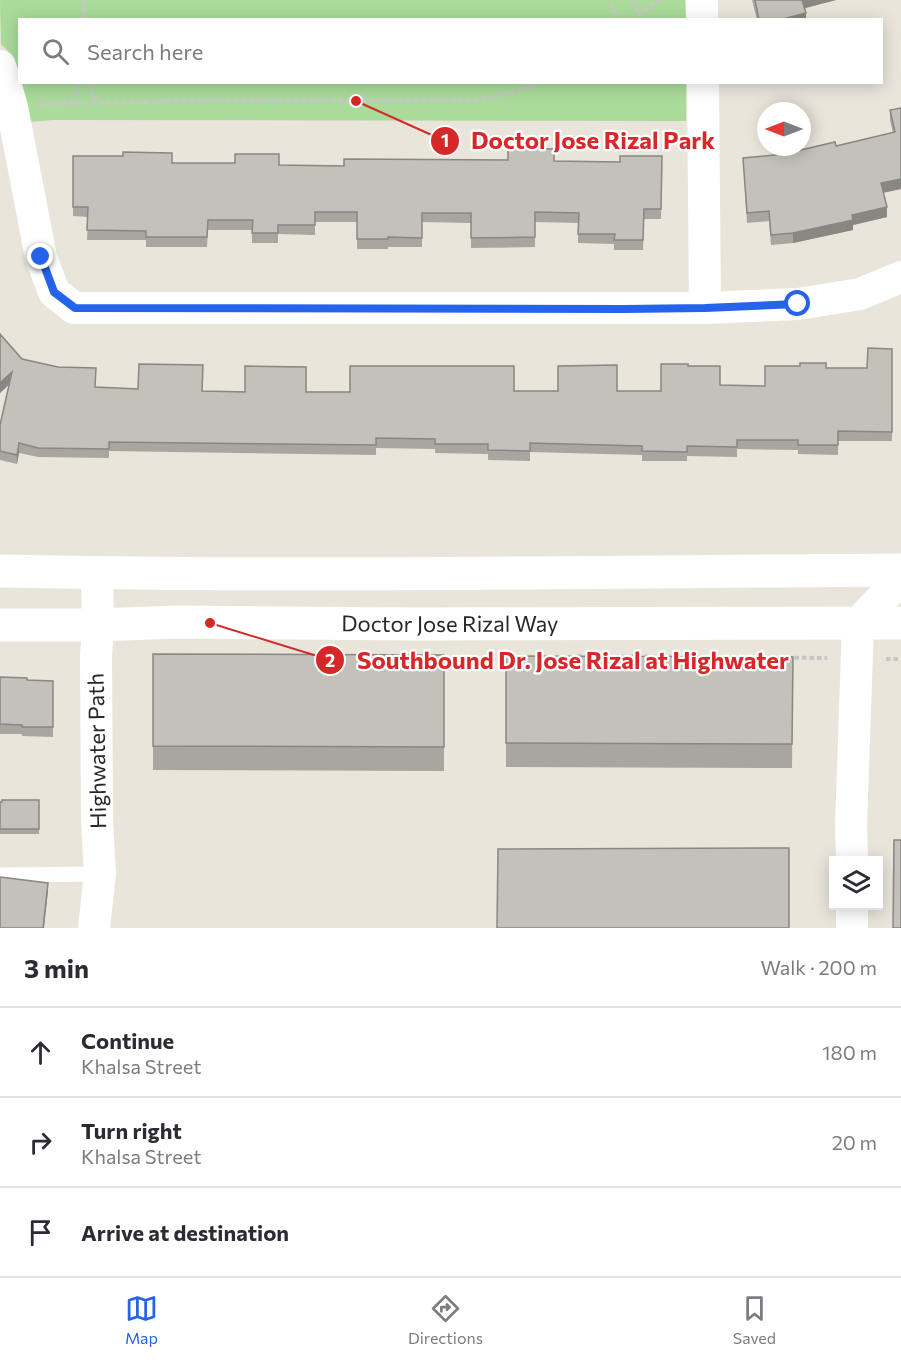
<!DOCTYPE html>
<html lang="en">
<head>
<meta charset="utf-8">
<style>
  :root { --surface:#fff; --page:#f2f2f3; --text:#2b2b33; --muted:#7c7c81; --line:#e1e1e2; --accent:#2563eb }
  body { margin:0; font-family:Commissioner,sans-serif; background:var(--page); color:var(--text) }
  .controls { position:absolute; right:18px; bottom:18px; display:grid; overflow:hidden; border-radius:0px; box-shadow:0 3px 15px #0003 }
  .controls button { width:54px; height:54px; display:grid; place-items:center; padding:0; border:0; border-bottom:2px solid var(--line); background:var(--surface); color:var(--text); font:30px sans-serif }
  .compass { position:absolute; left:757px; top:102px; width:54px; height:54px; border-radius:50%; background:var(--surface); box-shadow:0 3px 15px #0003; rotate:270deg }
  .stop { position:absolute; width:18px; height:18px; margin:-14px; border:4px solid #2563eb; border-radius:50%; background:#fff }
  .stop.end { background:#2563eb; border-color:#fff; box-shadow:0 2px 6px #0008 }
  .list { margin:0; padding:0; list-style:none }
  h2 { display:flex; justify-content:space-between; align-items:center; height:78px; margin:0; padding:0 24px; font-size:26px }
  h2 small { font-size:20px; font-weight:400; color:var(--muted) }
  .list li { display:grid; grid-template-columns:39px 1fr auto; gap:18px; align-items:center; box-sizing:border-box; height:90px; padding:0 24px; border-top:2px solid var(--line) }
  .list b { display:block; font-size:22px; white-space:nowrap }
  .list p { margin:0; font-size:20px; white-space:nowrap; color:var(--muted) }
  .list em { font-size:20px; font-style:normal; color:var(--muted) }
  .icon { flex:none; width:33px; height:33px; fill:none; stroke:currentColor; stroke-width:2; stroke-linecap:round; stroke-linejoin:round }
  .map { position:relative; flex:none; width:901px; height:928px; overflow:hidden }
  .search { position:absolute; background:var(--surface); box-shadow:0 3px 15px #0003; left:18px; right:18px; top:18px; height:66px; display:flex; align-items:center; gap:15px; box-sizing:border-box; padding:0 21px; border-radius:0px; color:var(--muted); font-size:22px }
  .sheet { height:348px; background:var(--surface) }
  nav { display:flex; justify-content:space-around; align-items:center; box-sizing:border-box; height:84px; border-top:2px solid var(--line); background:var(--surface); font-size:16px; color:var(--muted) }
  nav a { display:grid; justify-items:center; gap:3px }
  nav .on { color:var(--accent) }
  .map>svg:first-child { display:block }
  .green { fill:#aadb9b }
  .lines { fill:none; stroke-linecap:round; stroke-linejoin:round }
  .path { stroke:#c7c7c7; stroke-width:4; stroke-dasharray:4.5 3; stroke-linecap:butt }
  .service { stroke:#fff; stroke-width:15 }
  .minor { stroke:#fff; stroke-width:32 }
  .tertiary { stroke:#fff; stroke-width:33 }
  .wall { fill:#a9a6a0 }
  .shaded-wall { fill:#898782 }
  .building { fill:#c4c1ba; stroke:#898782; stroke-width:1.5 }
  .route { stroke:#2563eb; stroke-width:8 }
  .labels { text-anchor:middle; stroke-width:4.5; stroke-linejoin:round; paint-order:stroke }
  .street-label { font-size:22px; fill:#282828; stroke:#fff }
  .leader { fill:none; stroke:#d62828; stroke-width:2 }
  .callout-dot { fill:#d62828; stroke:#fff; stroke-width:2 }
  .mark-label { font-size:18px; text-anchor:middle; font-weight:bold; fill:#fff }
  .callout-label { font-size:24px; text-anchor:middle; font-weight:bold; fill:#d62828; stroke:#fff; stroke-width:4.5; stroke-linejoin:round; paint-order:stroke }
</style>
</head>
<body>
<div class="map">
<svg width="901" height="928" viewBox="0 0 901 928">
  <rect width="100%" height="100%" fill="#e9e5db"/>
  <g class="green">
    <polygon points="0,0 685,0 686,19 20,20 19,71 13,56 1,44"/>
    <polygon points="22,83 686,83 686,121 53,120 30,122"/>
  </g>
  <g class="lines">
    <g class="path">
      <polyline points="83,0 84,20"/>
      <polyline points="634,0 638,15"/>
      <polyline points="610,4 620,20"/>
      <polyline points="632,20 659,0"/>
      <polyline points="88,82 98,103"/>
      <polyline points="71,103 81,82"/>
      <polyline points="39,104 225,100 477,100 531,87 538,82"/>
      <polyline points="577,656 827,658"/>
      <polyline points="886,659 901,659"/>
    </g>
    <polyline class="service" points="0,875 100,874"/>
    <g class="minor">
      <polyline points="702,0 702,20"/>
      <polyline points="0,66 12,107 41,257 54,292 74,308 705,308 798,304 860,294 901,277"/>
      <polyline points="703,82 705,308"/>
      <polyline points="852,860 851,826 858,623 901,579"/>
      <polyline points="852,906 852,928"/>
      <polyline points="94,928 100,874 97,822 96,657 98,625 97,573"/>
    </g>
    <g class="tertiary">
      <path d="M0,571c300,6 601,1 901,-1"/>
      <path id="s1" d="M0,625h98l79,-3 238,2 486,-1"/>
    </g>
  </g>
  <g class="wall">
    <polygon points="752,0 836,0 804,8 806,20 757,20"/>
    <polygon points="901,108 901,189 883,193 887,217 853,225 853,230 793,243 771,245 769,221 747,223 743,158 784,154 836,146 893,133 890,120 890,110"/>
    <polygon points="73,156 172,163 344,166 554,161 620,162 662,156 661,219 644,219 643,250 614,250 614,244 578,243 578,223 535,222 535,247 471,248 471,223 422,222 422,247 388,247 388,249 357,249 357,222 315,222 315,235 278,234 278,243 252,243 252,230 208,230 207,247 146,247 146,240 87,240 88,217 73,216"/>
    <polygon points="0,334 22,359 95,387 202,391 350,392 514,391 661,391 688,366 720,385 765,386 826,368 867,368 892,349 892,441 838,441 838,455 798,454 798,450 737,449 737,457 687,456 687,461 642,461 642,455 530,452 530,461 488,460 488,454 435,453 435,449 376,448 376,455 109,451 109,458 38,457 19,453 17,464 0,460 0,425 9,384 0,393"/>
    <polygon points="153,654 444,655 444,771 153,770"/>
    <polygon points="506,656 793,657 792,768 506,767"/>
    <polygon points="0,677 27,680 53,681 53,737 22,736 22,734 0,734"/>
    <polygon points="39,800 39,834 0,834 0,802"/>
  </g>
  <g class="shaded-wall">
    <polygon points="802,0 836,0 802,9"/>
    <polygon points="806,13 806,20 779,20"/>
    <polygon points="901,179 901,189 881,193 881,183"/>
    <polygon points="887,207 887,217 853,225 853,230 793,243 793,233 852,215"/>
    <polygon points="12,372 12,382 0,393 0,383"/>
    <polygon points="19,443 19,453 17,464 17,455"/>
    <polygon points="48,883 48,891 44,928 43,928"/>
  </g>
  <g class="building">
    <polygon points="755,0 802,0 806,13 779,20 759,20"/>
    <polygon points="901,108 901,179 881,183 887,207 852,215 853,220 793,233 771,235 769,211 747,213 743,158 784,154 835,142 836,146 895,132 890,110"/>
    <polygon points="508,148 554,149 554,161 620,162 620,156 662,156 661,209 644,209 643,240 614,240 615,234 578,234 579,213 535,212 535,237 471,238 471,213 422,213 422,238 388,237 388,239 357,239 357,212 315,212 315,225 278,225 278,233 252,233 253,220 208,220 207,237 146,237 146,231 87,230 88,207 73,207 73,156 123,156 123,152 172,153 172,163 235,163 235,154 279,154 279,165 344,166 344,159 508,160"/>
    <polygon points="0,334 22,359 58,367 96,368 95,387 138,389 139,364 203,365 202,391 245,392 245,366 306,367 306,392 350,392 350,366 514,366 514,391 558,391 558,366 617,365 617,391 661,391 661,364 688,364 688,366 720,366 720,385 765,386 765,366 800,366 800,363 826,363 826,368 867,368 868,348 892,349 892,432 838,431 838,445 798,445 798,440 737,440 737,447 687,446 687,452 642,451 642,446 530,443 530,451 488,450 488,444 435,444 435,439 376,438 376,445 109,442 109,449 38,448 19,443 17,455 0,451 0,425 12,372 0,383"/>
    <polygon points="153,654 444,655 444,747 153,746"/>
    <polygon points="506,656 793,657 792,744 506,743"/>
    <polygon points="0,677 27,678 27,680 53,681 53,727 22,727 22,725 0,724"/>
    <polygon points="2,800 39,800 39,829 0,829 0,802 2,802"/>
    <polygon points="894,840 901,840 901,928 893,928"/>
    <polygon points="789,848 789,928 497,928 498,849"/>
    <polygon points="0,877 48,883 43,928 0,928"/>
  </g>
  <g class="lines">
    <polyline class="route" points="41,257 54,292 75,308 624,309 705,308 798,304"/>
  </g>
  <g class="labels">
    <g class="street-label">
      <text dy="8" stroke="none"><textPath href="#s1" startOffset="450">Doctor Jose Rizal Way</textPath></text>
      <text transform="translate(97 751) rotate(-91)" y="8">Highwater Path</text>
    </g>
  </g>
  <path class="leader" d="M356 101L445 141M210 623L330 660"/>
  <g class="callout-dot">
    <circle cx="356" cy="101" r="6"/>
    <circle cx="210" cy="623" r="6"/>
    <circle cx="445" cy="141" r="15"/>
    <circle cx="330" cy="660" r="15"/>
  </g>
  <g class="mark-label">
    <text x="445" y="147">1</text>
    <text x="330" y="667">2</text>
  </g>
  <g class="callout-label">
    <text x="593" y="149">Doctor Jose Rizal Park</text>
    <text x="573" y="669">Southbound Dr. Jose Rizal at Highwater</text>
  </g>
</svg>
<div class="controls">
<button><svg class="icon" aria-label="layers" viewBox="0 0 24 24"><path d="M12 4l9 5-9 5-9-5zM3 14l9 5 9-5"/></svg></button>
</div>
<svg class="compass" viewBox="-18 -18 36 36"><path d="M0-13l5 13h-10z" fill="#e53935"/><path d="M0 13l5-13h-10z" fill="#7c7c81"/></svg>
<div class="stop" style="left:798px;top:304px"></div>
<div class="stop end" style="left:41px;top:257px"></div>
<div class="search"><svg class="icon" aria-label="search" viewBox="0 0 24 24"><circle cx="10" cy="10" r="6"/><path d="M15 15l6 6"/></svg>Search here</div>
</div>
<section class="sheet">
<h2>3 min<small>Walk · 200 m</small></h2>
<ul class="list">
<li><svg class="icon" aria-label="ahead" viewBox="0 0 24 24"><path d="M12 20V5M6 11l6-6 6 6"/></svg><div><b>Continue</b><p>Khalsa Street</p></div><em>180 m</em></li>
<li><svg class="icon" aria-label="right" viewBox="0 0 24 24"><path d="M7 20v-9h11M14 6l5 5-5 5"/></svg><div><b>Turn right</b><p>Khalsa Street</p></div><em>20 m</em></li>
<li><svg class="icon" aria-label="arrive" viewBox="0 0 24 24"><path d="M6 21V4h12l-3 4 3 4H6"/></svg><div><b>Arrive at destination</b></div></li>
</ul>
</section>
<nav>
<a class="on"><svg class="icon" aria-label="map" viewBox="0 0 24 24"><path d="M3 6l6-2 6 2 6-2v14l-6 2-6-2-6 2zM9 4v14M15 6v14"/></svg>Map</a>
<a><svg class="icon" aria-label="directions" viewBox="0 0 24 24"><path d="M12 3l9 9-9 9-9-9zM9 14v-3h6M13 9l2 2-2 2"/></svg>Directions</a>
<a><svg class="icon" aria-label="saved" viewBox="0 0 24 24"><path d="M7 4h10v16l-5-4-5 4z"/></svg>Saved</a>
</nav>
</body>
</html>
